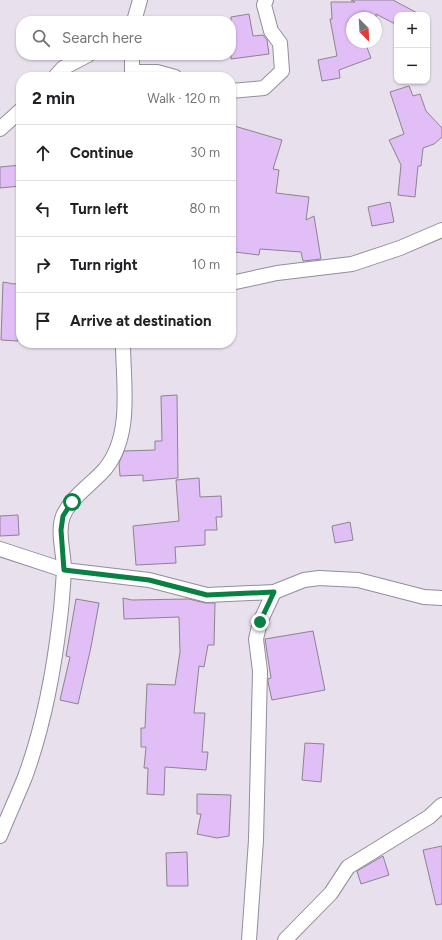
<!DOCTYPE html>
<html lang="en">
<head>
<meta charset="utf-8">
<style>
  :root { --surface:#fff; --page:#f2f2f2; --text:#202124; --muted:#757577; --line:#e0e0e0 }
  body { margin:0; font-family:Figtree,sans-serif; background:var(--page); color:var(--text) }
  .controls { position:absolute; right:12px; top:12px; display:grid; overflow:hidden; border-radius:8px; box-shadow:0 1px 3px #0004 }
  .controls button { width:36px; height:36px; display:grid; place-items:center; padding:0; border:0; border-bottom:1px solid var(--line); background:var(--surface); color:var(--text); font:20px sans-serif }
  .compass { position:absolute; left:346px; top:12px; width:36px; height:36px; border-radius:50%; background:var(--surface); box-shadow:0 1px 3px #0004; rotate:156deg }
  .stop { position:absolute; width:12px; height:12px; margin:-9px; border:3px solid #0b8043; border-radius:50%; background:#fff }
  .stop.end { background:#0b8043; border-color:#fff; box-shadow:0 1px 4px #0008 }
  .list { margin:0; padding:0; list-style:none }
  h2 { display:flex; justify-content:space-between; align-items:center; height:52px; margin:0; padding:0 16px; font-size:17px }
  h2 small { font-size:13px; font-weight:400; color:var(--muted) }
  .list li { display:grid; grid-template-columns:26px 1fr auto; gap:12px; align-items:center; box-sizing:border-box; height:56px; padding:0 16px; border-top:1px solid var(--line) }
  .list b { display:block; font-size:15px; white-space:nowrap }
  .list em { font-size:13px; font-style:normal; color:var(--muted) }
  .icon { flex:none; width:22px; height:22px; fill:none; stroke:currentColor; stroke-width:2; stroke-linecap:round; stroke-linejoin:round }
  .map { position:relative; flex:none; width:442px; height:940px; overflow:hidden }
  .search { position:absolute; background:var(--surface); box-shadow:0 1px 3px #0004; left:16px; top:16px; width:220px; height:44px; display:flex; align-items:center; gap:10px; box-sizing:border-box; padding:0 14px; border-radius:16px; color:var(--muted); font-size:15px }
  .panel { position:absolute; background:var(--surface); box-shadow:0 1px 3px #0004; left:16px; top:72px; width:220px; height:276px; border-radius:16px }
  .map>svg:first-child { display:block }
  .building { fill:#e1bef6; stroke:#8b8490 }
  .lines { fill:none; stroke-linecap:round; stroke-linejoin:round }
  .minor-casing { stroke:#948d99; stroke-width:16 }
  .minor { stroke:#fff; stroke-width:14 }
  .route { stroke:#0b8043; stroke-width:5 }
</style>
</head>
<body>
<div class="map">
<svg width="442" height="940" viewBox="0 0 442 940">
  <rect width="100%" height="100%" fill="#e8e0ed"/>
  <g class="building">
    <polygon points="351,0 393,0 421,15 397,15 397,25 376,14 376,29 376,18 352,18 352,42 365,42 371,58 339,70 340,78 322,81 318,60 337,56 330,19 332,19 331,2 355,2"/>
    <polygon points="249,14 253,36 263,35 267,40 269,54 231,59 231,17"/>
    <polygon points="409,86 413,96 420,94 426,111 442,128 442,137 434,144 423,148 421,166 418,166 415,197 398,195 401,165 389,140 404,134 390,92"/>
    <polygon points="231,125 282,140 273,169 279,170 276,193 309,197 306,220 314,216 321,259 303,261 301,252 260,249 259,255 235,252 236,248 231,247"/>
    <polygon points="21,165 21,186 0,188 0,167"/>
    <polygon points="390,202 394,222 372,226 368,207"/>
    <polygon points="3,282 14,284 21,283 21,331 19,330 18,341 1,340"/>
    <polygon points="177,395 178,478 143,481 143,475 120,476 119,463 124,451 155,450 155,441 162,441 161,396"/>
    <polygon points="199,478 200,497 221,496 222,517 216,517 217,530 205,530 205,545 175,547 176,563 136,565 133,526 179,521 176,480"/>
    <polygon points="18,515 19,535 0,536 0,516"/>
    <polygon points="350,522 353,540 335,543 332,526"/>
    <polygon points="123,598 132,600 189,599 205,603 215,603 214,645 208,645 204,667 199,666 194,713 205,713 202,752 208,752 206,770 165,767 164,795 147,794 148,768 144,768 146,747 141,747 141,728 145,728 147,684 175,685 180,652 179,617 124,619"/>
    <polygon points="76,599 99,603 91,647 78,704 60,700 70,657 66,656"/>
    <polygon points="313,631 325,690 272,700 268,682 268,679 271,678 265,639"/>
    <polygon points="305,743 324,744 321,782 302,780"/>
    <polygon points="197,794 231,795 229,836 217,838 197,834 201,814 197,814"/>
    <polygon points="442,846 442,904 436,905 423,850"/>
    <polygon points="187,852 188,886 167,886 166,853"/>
    <polygon points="383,856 389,875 361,884 357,871"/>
  </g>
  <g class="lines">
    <defs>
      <g id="minor">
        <polyline points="134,21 140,0"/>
        <polyline points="132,55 132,77"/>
        <polyline points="132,72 157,72 175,77"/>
        <polyline points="55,77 63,68 88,55"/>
        <polyline points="231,91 264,88 282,71 280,43 271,31 264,5 266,0"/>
        <polyline points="0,129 21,110"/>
        <polyline points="231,283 277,273 352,264 400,248 442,230"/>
        <polyline points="0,549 64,570 149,580 207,595 274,592 304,580 319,578 358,580 424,597 442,598"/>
        <path d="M0,836c8,-20 17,-39 25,-59 18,-49 29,-107 35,-159 2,-16 3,-32 4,-48 0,-17 -7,-38 -1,-54 8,-19 29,-32 42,-47 28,-34 18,-86 18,-126"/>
        <polyline points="249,940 256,840 260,671 256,639 260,622 274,592"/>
        <polyline points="285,940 331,893 348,867 429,817 442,805"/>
      </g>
    </defs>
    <use href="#minor" class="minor-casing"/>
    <use href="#minor" class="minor"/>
  </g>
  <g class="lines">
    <polyline class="route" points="72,502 63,516 61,530 64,570 149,580 207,595 274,592 260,622"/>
  </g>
</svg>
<div class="controls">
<button>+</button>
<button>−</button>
</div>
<svg class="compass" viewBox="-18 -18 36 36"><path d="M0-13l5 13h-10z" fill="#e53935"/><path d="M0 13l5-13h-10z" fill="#757577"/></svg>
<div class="stop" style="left:72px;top:502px"></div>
<div class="stop end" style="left:260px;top:622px"></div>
<div class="search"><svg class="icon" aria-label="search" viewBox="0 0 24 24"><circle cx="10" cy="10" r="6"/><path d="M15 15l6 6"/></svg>Search here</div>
<section class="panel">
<h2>2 min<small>Walk · 120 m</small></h2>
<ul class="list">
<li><svg class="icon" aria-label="ahead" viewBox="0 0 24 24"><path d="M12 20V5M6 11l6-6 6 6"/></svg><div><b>Continue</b></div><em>30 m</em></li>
<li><svg class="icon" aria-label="left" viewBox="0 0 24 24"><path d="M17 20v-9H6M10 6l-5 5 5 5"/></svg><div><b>Turn left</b></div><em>80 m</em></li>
<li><svg class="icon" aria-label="right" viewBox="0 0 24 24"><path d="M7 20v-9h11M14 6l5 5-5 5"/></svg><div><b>Turn right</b></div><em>10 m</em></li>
<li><svg class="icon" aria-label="arrive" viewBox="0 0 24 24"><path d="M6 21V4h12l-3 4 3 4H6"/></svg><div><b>Arrive at destination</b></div></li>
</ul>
</section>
</div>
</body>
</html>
